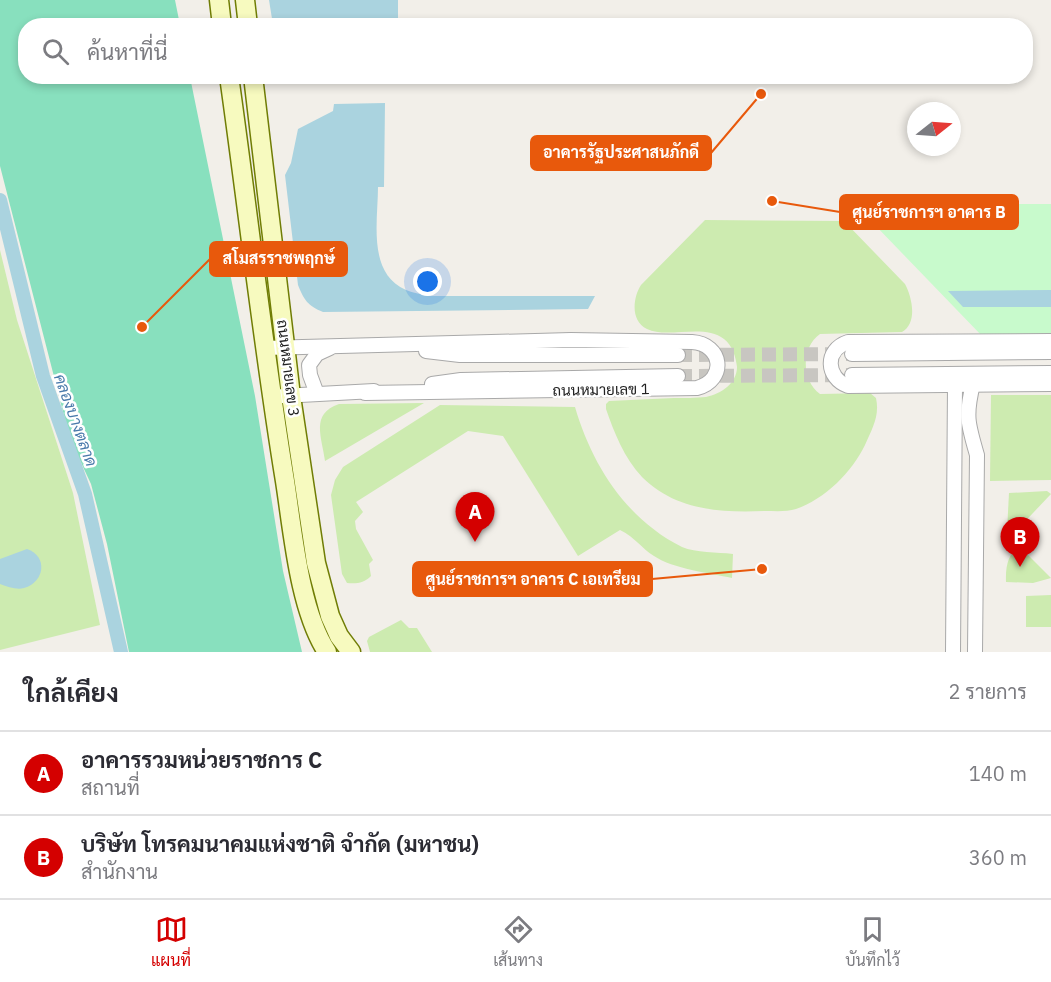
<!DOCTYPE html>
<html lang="th">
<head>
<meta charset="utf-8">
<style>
  :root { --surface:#fff; --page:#f7f7f7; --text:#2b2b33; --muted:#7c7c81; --line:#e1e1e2; --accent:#d40000 }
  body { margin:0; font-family:"IBM Plex Sans",Sarabun,sans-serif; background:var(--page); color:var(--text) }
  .compass { position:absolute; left:907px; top:102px; width:54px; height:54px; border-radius:50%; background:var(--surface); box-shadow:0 3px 9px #0003; rotate:73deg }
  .you { position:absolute; left:428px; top:282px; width:21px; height:21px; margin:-15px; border:4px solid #fff; border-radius:50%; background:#1a73e8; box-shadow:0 0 0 9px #1a73e833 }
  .badge { display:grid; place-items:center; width:39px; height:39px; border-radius:50%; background:var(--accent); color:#fff; font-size:20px; font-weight:700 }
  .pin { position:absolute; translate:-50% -50px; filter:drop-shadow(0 2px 3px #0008) }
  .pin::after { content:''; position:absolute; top:32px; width:21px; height:18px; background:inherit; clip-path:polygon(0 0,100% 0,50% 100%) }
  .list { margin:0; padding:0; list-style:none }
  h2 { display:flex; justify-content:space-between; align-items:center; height:78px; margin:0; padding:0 24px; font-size:26px }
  h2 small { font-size:20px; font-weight:400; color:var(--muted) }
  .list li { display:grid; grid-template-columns:39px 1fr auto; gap:18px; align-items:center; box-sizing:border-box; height:84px; padding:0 24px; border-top:2px solid var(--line) }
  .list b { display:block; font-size:22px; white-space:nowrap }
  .list p { margin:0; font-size:20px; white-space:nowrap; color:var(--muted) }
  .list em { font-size:20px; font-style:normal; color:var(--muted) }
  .icon { flex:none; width:33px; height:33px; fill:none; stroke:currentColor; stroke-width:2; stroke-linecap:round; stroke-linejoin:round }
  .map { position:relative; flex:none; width:1051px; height:652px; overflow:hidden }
  .search { position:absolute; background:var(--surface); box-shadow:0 3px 9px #0003; left:18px; right:18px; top:18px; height:66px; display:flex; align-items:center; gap:15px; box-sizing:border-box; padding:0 21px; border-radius:24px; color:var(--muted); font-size:22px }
  .sheet { height:246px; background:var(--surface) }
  nav { display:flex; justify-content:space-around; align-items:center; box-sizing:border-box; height:84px; border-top:2px solid var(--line); background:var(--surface); font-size:16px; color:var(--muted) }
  nav a { display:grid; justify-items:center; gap:3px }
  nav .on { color:var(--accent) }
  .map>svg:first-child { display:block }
  .grass { fill:#cdebb0 }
  .park { fill:#c8facc }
  .pitch { fill:#88e0be }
  .water { fill:#aad3df }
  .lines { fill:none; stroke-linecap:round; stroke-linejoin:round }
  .canal { stroke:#aad3df; stroke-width:14 }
  .street-tunnel { stroke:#c8c6c1; stroke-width:14; stroke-dasharray:14 7; stroke-linecap:butt }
  .street-casing { stroke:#a9a9a9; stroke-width:16 }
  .secondary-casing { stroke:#707d05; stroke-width:21 }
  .street { stroke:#fff; stroke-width:14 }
  .secondary { stroke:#f7fabf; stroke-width:18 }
  .labels { text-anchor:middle; stroke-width:5; stroke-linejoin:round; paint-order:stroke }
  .street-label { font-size:15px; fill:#222; stroke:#fff }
  .water-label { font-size:16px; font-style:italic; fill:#4a7aab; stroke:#fff }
  .leader { fill:none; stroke:#e8590c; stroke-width:2 }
  .callout-dot { fill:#e8590c; stroke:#fff; stroke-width:2 }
  .callout { fill:#e8590c; stroke:#e8590c; stroke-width:2 }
  .callout-label { font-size:16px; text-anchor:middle; font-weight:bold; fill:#fff }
</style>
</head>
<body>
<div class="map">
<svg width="1051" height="652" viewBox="0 0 1051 652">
  <rect width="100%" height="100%" fill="#f2efe9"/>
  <g class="grass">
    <path d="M705,220l139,1 61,63c7,13 13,39 -3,48l-82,2c-19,13 -19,46 0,60l50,-1 6,5c4,18 -4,31 -11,47 -13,27 -40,54 -69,64 -9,3 -21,2 -31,2 -45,2 -90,-1 -123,-34 -18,-19 -28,-45 -36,-68v-5l3,-3c22,-1 43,-2 65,-3 10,0 22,0 32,-1 15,-3 31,-14 31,-30 -1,-10 -5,-22 -13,-28 -20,-16 -57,0 -77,-10 -17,-8 -14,-32 -6,-44z"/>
    <polygon points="0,250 17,320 73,493 100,625 0,650"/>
    <polygon points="991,395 1051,395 1051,480 990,481"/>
    <path d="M424,403l-99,58c-3,-24 -15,-47 14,-57z"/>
    <path d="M440,405l135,2c17,58 51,112 107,140 14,6 35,5 51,7l-1,24c-22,-5 -59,-9 -78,-22 -13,-8 -18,-18 -34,-26l-42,26 -75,-120 -35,-5 -112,71 7,10 -8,9 1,8 17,31 -4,4 2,12c-7,7 -14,8 -24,7l-5,-9 -11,-79 4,-15 8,-13z"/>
    <polygon points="1047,491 1051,494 1014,533 1010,534 1007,531 1009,493"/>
    <path d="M1034,533l4,4 -14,14 27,27 -18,5 -27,-1c-1,-29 8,-31 28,-49z"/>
    <polygon points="1051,595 1051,627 1026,627 1026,596"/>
    <polygon points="401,620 409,628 417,628 432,652 370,652 367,641 369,637"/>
  </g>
  <polygon class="park" points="845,194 949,196 950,204 1051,204 1051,337 983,337"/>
  <polygon class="pitch" points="0,0 175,0 180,25 26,26 26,76 190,77 255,396 283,571 302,652 129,652 107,544 91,484 70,439 0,166"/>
  <g class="water">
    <polygon points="269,0 398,0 398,25 273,25"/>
    <path d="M385,103l-1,84h-6c0,34 -11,86 28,103 7,3 16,4 23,6h166l-7,13 -265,3c-15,-6 -19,-12 -25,-27l-13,-110 6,-12 7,-34 35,-18 1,-7z"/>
    <polygon points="1051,290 1051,307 963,307 948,291"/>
    <path d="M27,549c21,7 18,33 -3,39 -7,2 -16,-1 -24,-4v-25z"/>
  </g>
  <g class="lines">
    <polyline class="canal" points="0,200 43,376 85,494 121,652"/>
    <g class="street-tunnel">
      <polyline points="678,355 852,354"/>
      <polyline points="678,376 852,375"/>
    </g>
    <defs>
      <g id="street">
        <path d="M1051,341l-203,1c-24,8 -22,36 0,44l203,-2"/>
        <path d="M265,348l306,-8 121,2c31,2 35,38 5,46l-332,5"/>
        <polyline points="426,351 460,355 678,355"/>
        <polyline points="852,354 1051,352"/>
        <polyline points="852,375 1051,373"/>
        <polyline points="432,384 461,380 678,376"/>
        <path d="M973,384c-8,32 -5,40 4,71l-2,197"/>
        <polyline points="317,394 310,375 309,365 317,354 330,348"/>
        <polyline points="282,396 374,391"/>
        <polyline points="953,652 955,385"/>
      </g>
      <g id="secondary">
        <polyline points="219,0 222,26"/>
        <polyline points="245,0 248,26"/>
        <path d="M229,76c19,135 34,271 56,405 8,51 14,128 42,171"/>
        <polyline points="253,76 291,396 316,563 330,616 339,636 351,652"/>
      </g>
    </defs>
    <use href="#street" class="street-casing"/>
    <use href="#secondary" class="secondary-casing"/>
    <use href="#street" class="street"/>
    <use href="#secondary" class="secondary"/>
  </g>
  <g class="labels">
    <g class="street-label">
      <text transform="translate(288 368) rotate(83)" y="5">ถนนหมายเลข 3</text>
      <text transform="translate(601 390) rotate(-1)" y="5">ถนนหมายเลข 1</text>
    </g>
    <g class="water-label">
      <text transform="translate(76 420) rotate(70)" y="6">คลองบางตลาด</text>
    </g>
  </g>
  <path class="leader" d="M761 94L711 153M772 201L840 212M142 327L210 259M762 569L652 579"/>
  <g class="callout-dot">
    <circle cx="761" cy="94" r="6"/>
    <circle cx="772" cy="201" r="6"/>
    <circle cx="142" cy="327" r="6"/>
    <circle cx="762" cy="569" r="6"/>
  </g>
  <g class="callout">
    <rect x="531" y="136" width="180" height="34" rx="6"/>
    <rect x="840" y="195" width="178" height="34" rx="6"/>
    <rect x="210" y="242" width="137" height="34" rx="6"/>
    <rect x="413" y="562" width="239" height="34" rx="6"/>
  </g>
  <g class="callout-label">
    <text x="621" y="158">อาคารรัฐประศาสนภักดี</text>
    <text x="929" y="218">ศูนย์ราชการฯ อาคาร B</text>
    <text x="279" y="264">สโมสรราชพฤกษ์</text>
    <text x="533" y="585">ศูนย์ราชการฯ อาคาร C เอเทรียม</text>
  </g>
</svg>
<svg class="compass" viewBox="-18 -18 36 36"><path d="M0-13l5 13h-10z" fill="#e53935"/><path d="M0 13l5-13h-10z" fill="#7c7c81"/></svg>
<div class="you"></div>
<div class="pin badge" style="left:475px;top:542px">A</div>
<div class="pin badge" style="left:1020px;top:567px">B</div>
<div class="search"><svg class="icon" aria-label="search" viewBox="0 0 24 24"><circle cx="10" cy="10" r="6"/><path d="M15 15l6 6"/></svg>ค้นหาที่นี่</div>
</div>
<section class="sheet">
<h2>ใกล้เคียง<small>2 รายการ</small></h2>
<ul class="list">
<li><span class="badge">A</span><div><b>อาคารรวมหน่วยราชการ C</b><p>สถานที่</p></div><em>140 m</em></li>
<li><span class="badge">B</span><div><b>บริษัท โทรคมนาคมแห่งชาติ จำกัด (มหาชน)</b><p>สำนักงาน</p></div><em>360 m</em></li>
</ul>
</section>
<nav>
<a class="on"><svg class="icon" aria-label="map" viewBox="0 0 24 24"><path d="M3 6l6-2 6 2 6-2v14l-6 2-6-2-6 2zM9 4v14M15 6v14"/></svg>แผนที่</a>
<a><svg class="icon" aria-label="directions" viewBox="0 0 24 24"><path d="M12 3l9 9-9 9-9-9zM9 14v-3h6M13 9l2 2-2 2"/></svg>เส้นทาง</a>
<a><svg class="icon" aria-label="saved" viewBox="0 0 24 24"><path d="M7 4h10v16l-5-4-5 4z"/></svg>บันทึกไว้</a>
</nav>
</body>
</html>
